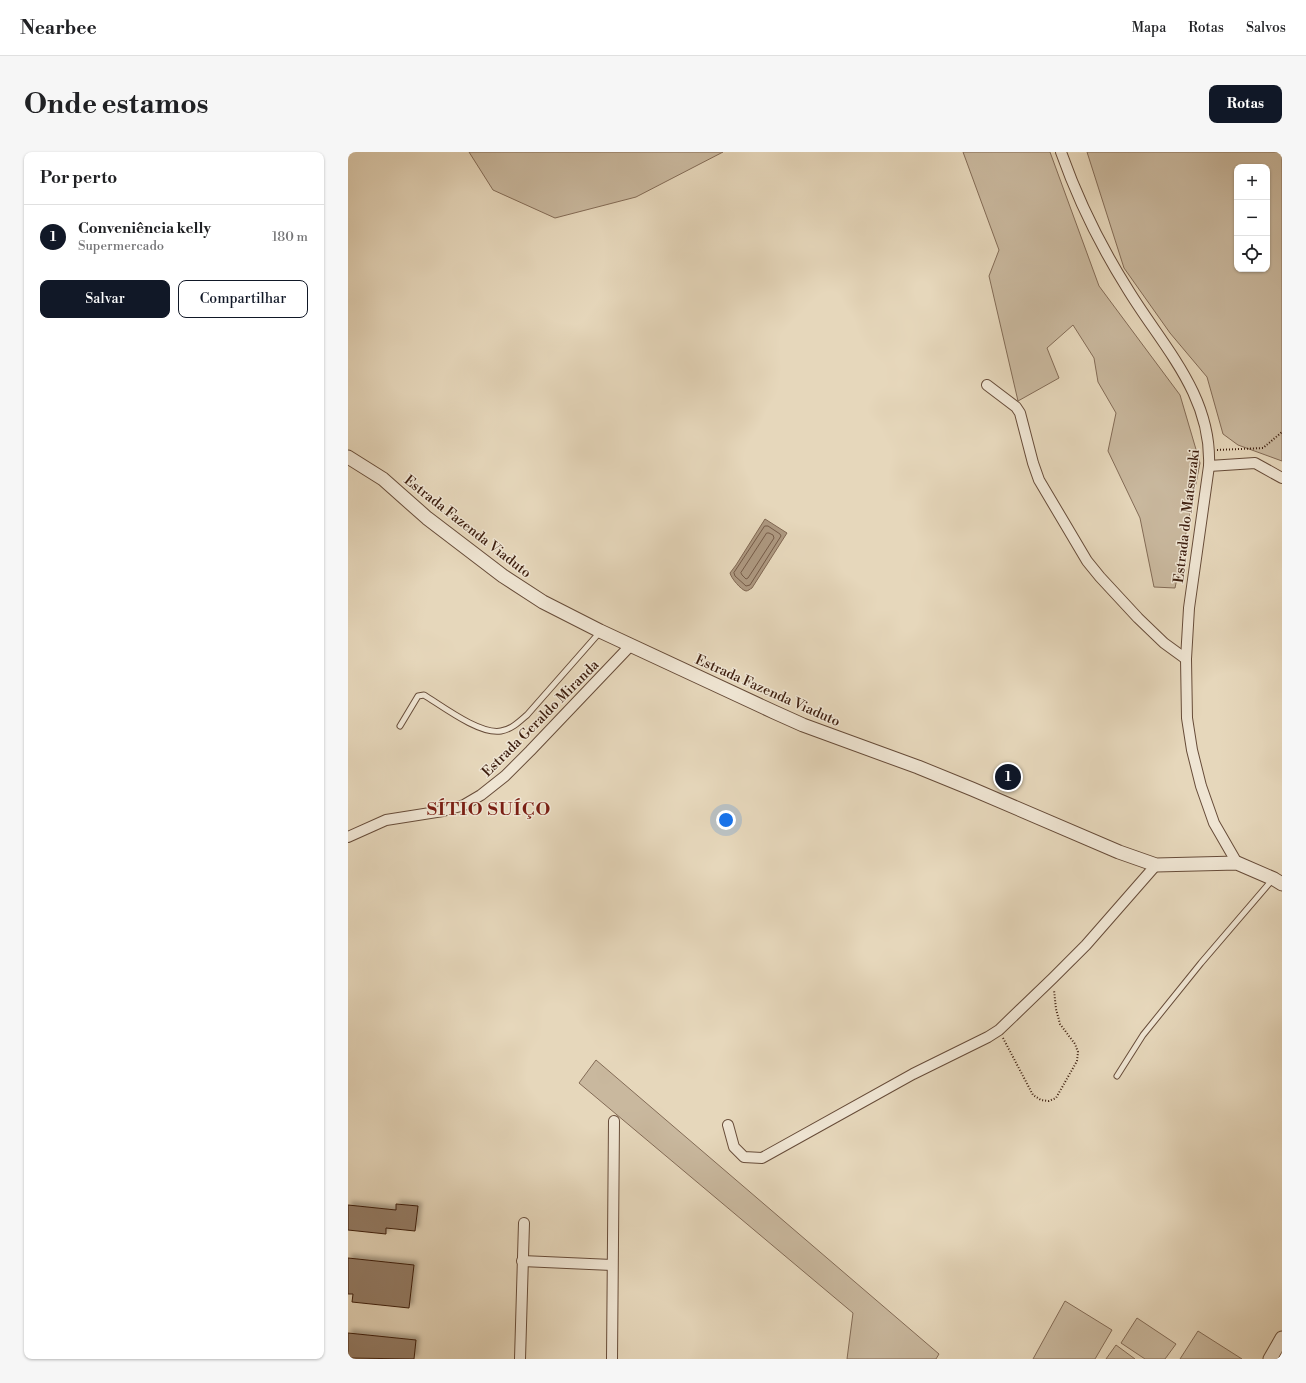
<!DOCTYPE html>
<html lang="pt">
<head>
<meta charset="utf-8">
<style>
  :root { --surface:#fff; --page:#f6f6f6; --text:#202124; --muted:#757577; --line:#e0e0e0; --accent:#111827 }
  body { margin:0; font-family:"Libre Bodoni",serif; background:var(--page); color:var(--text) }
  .controls { position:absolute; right:12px; top:12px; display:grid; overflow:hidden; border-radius:8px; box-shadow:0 1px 3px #0004 }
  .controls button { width:36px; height:36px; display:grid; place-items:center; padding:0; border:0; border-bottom:1px solid var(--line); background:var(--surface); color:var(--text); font:20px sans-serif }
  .you { position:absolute; left:378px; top:668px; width:14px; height:14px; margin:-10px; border:3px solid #fff; border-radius:50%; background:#1a73e8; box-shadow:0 0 0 6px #1a73e833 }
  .badge { display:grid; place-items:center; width:26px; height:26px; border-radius:50%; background:var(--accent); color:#fff; font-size:13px; font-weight:700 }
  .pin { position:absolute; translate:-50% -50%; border:2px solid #fff; box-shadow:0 1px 4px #0006 }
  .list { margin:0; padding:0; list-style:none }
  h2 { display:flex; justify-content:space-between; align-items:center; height:52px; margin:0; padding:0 16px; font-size:17px }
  h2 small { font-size:13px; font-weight:400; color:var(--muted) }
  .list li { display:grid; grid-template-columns:26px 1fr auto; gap:12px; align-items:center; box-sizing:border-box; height:64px; padding:0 16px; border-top:1px solid var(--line) }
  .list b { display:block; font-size:15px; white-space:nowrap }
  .list p { margin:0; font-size:13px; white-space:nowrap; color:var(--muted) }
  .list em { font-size:13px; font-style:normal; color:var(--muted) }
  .actions { display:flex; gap:8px; padding:12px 16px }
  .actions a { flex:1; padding:9px 0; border:1px solid var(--accent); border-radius:8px; text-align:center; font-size:14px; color:var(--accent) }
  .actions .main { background:var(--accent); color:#fff }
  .icon { flex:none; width:22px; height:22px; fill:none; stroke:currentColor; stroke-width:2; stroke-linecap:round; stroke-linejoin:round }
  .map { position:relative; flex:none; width:934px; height:1207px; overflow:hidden; border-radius:8px }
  header { display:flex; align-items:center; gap:24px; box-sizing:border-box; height:56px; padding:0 20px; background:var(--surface); border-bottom:1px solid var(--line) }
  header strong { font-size:19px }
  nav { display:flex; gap:22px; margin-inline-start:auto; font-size:14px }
  .intro { display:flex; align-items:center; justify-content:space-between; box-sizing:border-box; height:96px; padding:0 24px }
  h1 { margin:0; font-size:28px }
  .button { padding:10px 18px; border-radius:8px; background:var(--accent); color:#fff; font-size:14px; font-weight:700 }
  main { display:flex; gap:24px; padding:0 24px }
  aside { flex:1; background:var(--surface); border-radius:8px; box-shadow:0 1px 3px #0004 }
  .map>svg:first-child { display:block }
  .green { fill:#c9b89e; stroke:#836b56; fill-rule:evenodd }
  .water { fill:#ad9880; stroke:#806752 }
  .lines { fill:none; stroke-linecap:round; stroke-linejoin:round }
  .shore { stroke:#755b47; stroke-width:1 }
  .building { fill:#957e68; stroke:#3d1e0e; filter:url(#shadow) }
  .service-casing { stroke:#674c39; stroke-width:7 }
  .minor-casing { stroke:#674c39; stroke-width:12 }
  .tertiary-casing { stroke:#674c39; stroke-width:15 }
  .path { stroke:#3d1e0e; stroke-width:2; stroke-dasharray:1 2; stroke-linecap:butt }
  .service { stroke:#efe5d3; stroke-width:5 }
  .minor { stroke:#efe5d3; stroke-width:10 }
  .tertiary { stroke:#efe5d3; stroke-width:13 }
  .labels { text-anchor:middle; stroke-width:3; stroke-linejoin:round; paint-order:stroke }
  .street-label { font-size:14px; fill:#3d1e0e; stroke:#efe5d3 }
  .district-label { font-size:18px; font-weight:bold; letter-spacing:1px; fill:#7a1f14; stroke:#efe5d3 }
</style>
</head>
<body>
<header>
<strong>Nearbee</strong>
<nav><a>Mapa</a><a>Rotas</a><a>Salvos</a></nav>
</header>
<div class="intro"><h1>Onde estamos</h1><a class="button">Rotas</a></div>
<main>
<aside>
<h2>Por perto<small></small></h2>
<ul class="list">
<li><span class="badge">1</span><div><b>Conveniência kelly</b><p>Supermercado</p></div><em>180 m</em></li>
</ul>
<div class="actions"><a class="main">Salvar</a><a>Compartilhar</a></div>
</aside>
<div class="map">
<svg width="934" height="1207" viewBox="0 0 934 1207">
  <defs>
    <filter id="shadow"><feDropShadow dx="3.5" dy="-3.5" stdDeviation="2" flood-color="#0004"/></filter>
  </defs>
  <rect width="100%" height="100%" fill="#e6d7bb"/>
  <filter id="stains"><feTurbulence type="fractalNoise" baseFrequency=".005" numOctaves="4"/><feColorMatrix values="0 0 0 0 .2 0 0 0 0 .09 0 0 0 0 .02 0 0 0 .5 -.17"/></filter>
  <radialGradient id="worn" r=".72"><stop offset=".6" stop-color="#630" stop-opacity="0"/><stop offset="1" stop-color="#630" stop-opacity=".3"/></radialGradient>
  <g class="green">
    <polygon points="121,0 375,0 288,45 207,66 145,38"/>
    <polygon points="615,0 702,0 751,134 832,243 852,311 827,436 806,435 792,366 760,299 768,261 750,230 746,206 725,173 699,196 711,226 670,249 641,124 651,98"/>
    <path d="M739,0h195v309l-44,-16 -15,-11 -16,-57 -37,-44 -46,-65zM889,15h30v102h-30z"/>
    <polygon points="248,908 591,1202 588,1207 499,1207 505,1161 231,931"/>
    <polygon points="717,1149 764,1178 747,1207 685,1207"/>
    <polygon points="789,1166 828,1192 817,1207 797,1207 773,1191"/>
    <polygon points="850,1179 894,1207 832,1207"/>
    <polygon points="768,1193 787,1207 758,1207"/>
  </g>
  <path class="water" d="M417,367l22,14 -35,55c-2,1 -4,3 -6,3 -5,-1 -15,-13 -16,-18l6,-8z"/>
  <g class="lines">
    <g class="shore">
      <polygon points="417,374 420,374 432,382 433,384 402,433 398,434 387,424 386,421"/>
      <polygon points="419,381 421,381 425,383 426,386 400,426 398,427 394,423 393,421"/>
    </g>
  </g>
  <g class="building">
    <polygon points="655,617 669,622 665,632 651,627"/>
    <polygon points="48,1052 70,1054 67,1079 38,1076 38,1082 0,1078 0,1053 48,1058"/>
    <polygon points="0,1106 66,1113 61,1156 4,1150 5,1142 0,1142"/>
    <polygon points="0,1181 68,1188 66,1207 0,1206"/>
  </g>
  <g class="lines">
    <defs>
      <g id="service">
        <path d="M52,574l18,-30 6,-1c18,11 56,40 77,36 11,-2 18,-9 26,-16l73,-83"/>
        <polyline points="769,924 795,883 853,811 925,727"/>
      </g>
      <g id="minor">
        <path d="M713,0c17,48 39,93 66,136 35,58 85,106 82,178l-20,142 -3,51 1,59 5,32 9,36 13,37 23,40"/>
        <polyline points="639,233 668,255 672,261 685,311 691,328 739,409 752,425 790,466 816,491 838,507"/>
        <polyline points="861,314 907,311 934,326"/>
        <polyline points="0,685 38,668 95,659 116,653 133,643 157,624 182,599 283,493"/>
        <polyline points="380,973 386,995 396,1005 414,1006 565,922 640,885 651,878 705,826 738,793 808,713"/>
        <polyline points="174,1109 264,1113"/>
        <polyline points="172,1207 176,1071"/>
        <polyline points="264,1207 266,969"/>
      </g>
      <g id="tertiary">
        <polyline points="0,305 35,327 79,366 155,424 195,450 252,479 426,560 455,573 570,615 624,637 771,700 808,713 889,711 926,727 934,732"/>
        <polyline points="922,1207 934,1186"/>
      </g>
    </defs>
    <use href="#service" class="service-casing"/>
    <use href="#minor" class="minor-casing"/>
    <use href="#tertiary" class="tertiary-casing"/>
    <g class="path">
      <polyline points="869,298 915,296 934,280"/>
      <polyline points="655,886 685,943 693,948 701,949 708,946 729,909 730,900 727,892 712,872 708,857 706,838"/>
    </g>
    <use href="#service" class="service"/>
    <use href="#minor" class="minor"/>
    <use href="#tertiary" class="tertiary"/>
  </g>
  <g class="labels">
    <g class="street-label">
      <text transform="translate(838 364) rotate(-83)" y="5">Estrada do Matsuzaki</text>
      <text transform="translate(120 374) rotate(38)" y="5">Estrada Fazenda Viaduto</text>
      <text transform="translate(420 538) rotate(24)" y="5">Estrada Fazenda Viaduto</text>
      <text transform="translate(192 566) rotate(-45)" y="5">Estrada Geraldo Miranda</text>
    </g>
    <g class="district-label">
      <text x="141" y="663">SÍTIO SUÍÇO</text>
    </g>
  </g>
  <rect width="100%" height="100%" filter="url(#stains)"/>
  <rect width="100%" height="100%" fill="url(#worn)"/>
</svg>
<div class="controls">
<button>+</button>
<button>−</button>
<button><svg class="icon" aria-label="locate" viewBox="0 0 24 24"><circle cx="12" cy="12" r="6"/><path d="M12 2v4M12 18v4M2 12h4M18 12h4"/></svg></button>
</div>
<div class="you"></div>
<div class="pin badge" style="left:660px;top:625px">1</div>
</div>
</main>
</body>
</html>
